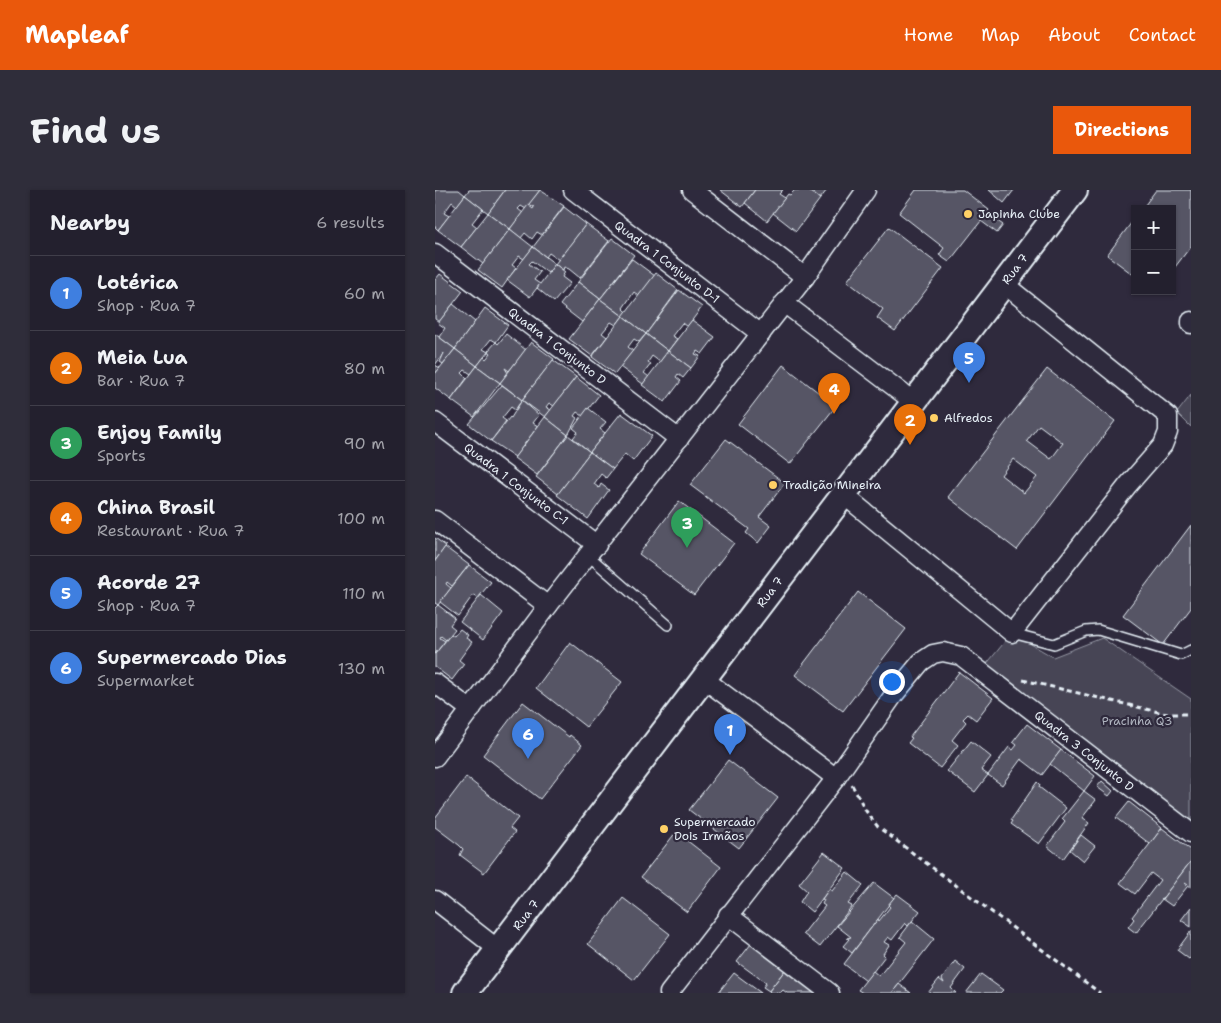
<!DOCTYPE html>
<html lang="en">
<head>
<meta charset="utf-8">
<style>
  :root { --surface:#23202e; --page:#2f2d3a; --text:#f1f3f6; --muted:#a3a3aa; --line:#403e4a; --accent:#ea580c }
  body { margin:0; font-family:"Shantell Sans",sans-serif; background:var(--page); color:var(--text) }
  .controls { position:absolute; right:15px; top:15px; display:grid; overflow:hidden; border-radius:0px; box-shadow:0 1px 4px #0004 }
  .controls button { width:45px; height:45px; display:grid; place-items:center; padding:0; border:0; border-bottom:1px solid var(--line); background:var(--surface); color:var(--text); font:25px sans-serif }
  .you { position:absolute; left:456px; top:491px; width:18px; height:18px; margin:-12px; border:4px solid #fff; border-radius:50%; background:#1a73e8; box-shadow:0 0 0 8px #1a73e833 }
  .badge { display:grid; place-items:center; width:32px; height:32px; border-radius:50%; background:var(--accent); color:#fff; font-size:16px; font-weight:700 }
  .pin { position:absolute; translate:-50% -41px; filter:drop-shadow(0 1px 2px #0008) }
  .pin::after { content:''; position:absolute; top:26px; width:18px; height:15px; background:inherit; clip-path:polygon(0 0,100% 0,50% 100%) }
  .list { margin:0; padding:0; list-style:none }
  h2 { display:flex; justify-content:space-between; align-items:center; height:65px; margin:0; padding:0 20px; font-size:21px }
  h2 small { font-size:16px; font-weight:400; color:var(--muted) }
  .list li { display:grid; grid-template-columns:32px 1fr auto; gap:15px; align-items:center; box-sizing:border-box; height:75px; padding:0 20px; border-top:1px solid var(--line) }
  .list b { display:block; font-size:19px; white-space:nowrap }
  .list p { margin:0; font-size:16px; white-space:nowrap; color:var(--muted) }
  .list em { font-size:16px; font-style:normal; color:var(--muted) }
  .map { position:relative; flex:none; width:756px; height:803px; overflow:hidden; border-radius:0px }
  header { display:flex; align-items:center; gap:30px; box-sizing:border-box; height:70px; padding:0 25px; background:var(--accent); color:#fff }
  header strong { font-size:24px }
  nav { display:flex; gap:28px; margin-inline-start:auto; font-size:18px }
  .intro { display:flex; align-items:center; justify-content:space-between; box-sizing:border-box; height:120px; padding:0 30px }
  h1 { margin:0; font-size:35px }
  .button { padding:12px 22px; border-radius:0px; background:var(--accent); color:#fff; font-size:18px; font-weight:700 }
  main { display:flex; gap:30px; padding:0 30px }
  aside { flex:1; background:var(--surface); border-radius:0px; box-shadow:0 1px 4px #0004 }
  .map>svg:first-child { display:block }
  .green { fill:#464455; stroke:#979aa6 }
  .building { fill:#575565; stroke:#e8f1f8; fill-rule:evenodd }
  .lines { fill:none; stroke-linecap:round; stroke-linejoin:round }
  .lane-casing { stroke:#e8f1f8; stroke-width:12 }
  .street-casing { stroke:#e8f1f8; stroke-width:21 }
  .secondary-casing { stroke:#e8f1f8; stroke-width:28 }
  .path { stroke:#e8f1f8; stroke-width:3; stroke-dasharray:5 4; stroke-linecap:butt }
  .lane { stroke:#2f2a3d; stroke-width:9 }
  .street { stroke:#2f2a3d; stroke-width:18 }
  .secondary { stroke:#2f2a3d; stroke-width:24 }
  .poi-dot { fill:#ffd166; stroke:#2f2a3d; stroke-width:2 }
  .labels { text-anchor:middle; stroke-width:4.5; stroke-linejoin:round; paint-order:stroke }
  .poi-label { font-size:12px; fill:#e8f1f8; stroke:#2f2a3d; text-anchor:start }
  .street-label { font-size:12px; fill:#e8f1f8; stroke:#2f2a3d }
  .park-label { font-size:12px; fill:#afb4bf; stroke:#2f2a3d }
</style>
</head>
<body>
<header>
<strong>Mapleaf</strong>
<nav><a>Home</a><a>Map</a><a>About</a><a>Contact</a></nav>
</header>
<div class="intro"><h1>Find us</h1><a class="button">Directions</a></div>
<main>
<aside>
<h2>Nearby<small>6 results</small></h2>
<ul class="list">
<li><span class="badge" style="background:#3f7fe0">1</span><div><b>Lotérica</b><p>Shop · Rua 7</p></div><em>60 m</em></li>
<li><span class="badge" style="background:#e8710a">2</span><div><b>Meia Lua</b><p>Bar · Rua 7</p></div><em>80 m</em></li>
<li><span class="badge" style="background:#2e9e5b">3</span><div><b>Enjoy Family</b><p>Sports</p></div><em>90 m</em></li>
<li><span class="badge" style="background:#e8710a">4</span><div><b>China Brasil</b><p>Restaurant · Rua 7</p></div><em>100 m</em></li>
<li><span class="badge" style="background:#3f7fe0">5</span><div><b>Acorde 27</b><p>Shop · Rua 7</p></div><em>110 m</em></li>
<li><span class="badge" style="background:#3f7fe0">6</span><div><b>Supermercado Dias</b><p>Supermarket</p></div><em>130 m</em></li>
</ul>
</aside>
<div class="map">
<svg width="756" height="803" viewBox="0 0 756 803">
  <rect width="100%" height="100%" fill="#2f2a3d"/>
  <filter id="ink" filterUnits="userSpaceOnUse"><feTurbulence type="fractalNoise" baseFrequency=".02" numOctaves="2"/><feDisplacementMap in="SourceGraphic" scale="10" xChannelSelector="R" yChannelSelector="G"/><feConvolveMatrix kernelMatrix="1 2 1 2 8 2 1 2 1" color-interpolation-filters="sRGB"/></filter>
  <g filter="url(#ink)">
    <g class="green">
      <polygon points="756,205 756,237 742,223"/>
      <polygon points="577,443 618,467 667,448 756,509 756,634 550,476"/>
    </g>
    <g class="building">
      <polygon points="0,0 24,0 30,5 22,16 17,12 9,23 14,26 3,40 0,37"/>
      <polygon points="34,0 70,0 53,23 30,5"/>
      <polygon points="70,0 105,0 91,19 86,16 83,19 88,23 75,39 53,23"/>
      <polygon points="105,0 129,16 107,45 102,42 97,49 90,43 86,48 75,39 93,15 98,19 99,17 94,14"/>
      <polygon points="285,0 320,0 307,17"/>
      <polygon points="320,0 348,0 344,4 350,8 332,31 310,13"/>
      <polygon points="360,0 374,0 385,9 361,41 338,23 353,4 355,5"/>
      <polygon points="374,0 392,0 385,9"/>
      <polygon points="481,0 528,0 554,20 552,23 568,35 562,43 546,31 514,72 504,65 509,58 464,23"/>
      <polygon points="554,0 579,0 569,13"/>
      <polygon points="721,0 756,0 756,56 737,81 737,19 707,19"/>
      <polygon points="30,5 48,19 37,33 42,37 26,57 3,40"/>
      <polygon points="129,17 151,34 124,70 114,63 111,67 98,57"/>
      <polygon points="53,23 75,39 48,74 26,57"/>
      <polygon points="700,28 700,86 672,65"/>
      <polygon points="151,34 174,51 145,88 134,79 129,77 128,80 120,74"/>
      <polygon points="454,37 508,78 460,141 442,128 448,119 412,91"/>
      <polygon points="75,39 98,57 89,69 84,66 77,75 81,78 67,98 43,80"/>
      <polygon points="177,48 199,65 165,109 143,92"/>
      <polygon points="98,57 120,74 113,83 97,71 94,74 105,82 99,90 105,94 95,107 72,90"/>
      <polygon points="197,69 220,86 204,106 199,102 188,118 192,122 188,126 165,109"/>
      <polygon points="120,74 130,82 127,87 135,93 119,112 102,98"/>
      <polygon points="221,83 243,100 211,144 188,126"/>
      <polygon points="5,84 28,101 4,132 0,129 0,90"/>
      <polygon points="143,92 165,109 147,132 125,115"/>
      <polygon points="244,100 267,117 252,137 247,133 237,146 242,149 233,161 211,144"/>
      <polygon points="165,109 188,126 181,135 176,132 167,143 172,147 157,166 134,149"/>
      <polygon points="18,114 40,132 20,159 4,147 10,138 3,133"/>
      <polygon points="50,118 73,135 61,152 56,149 48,159 53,162 42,176 20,159"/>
      <polygon points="188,126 211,144 204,152 199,149 193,157 198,161 180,184 157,167"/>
      <polygon points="257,130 280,147 267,164 262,161 260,164 265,166 256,178 233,161"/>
      <polygon points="0,144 20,159 8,174 5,172 9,163 0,175 5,178 0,184"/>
      <polygon points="71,144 91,160 74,181 70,178 73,183 65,193 42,176 49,167 51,169 56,163 53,161 61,152 63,154"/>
      <polygon points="211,144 233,161 225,172 217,166 213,172 216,174 209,183 214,187 208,194 185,177"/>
      <polygon points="96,152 119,169 87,210 65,193"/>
      <polygon points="20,159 42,176 36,184 30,180 27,183 32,188 16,210 0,198 0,184"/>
      <polygon points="233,161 256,178 248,188 243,184 241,187 246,191 230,212 207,195"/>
      <polygon points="118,170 141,187 119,216 114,213 111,217 116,220 110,227 87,210"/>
      <polygon points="348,175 401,216 355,274 303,234"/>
      <polygon points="42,176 65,193 39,227 16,210"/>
      <path d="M612,179l68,52 -98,129 -69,-53zM604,235l24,18 -12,16 -24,-18zM578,269l24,18 -13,16 -23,-18z"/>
      <polygon points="141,187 164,205 148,226 142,222 139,226 142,228 133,245 110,227"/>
      <polygon points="67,195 87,210 80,220 76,217 67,228 71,231 56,251 34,234"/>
      <polygon points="87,210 104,225 98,233 103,236 80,267 56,251 75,227 76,228"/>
      <polygon points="153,218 171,232 165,239 170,243 155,262 138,248 143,242 138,238"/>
      <polygon points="186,223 217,246 198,271 190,264 178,279 155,262"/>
      <polygon points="110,227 133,245 102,285 79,268"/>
      <polygon points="133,245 155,262 123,304 101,287"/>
      <polygon points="291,249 350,293 324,327 336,336 323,353 311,343 314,339 255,295"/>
      <polygon points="155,262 178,279 171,288 166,284 159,294 164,298 166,294 174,300 153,329 122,305"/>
      <polygon points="244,311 299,353 259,405 204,364"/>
      <polygon points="756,335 756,418 728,455 688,425"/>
      <polygon points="0,348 11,356 0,371"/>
      <polygon points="10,357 34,375 17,396 12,392 11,394 16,398 3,415 0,413 0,371"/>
      <polygon points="34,375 56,392 43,408 38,405 23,426 5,412"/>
      <polygon points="423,402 471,439 408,521 360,485"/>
      <polygon points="46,405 68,423 48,450 25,432"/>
      <polygon points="3,415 20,428 15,435 20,439 11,450 6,446 5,448 10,451 0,464 0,418"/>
      <polygon points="25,439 33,445 31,448 37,452 24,470 29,474 17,490 0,477 0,464 16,444 19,446"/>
      <polygon points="135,452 187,492 151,537 101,498"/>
      <polygon points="524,482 558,508 541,530 533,524 528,529 531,532 517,550 523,555 505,578 473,553 477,548 475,547"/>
      <polygon points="88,512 134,547 135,545 147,555 105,609 48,565"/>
      <polygon points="592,534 626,560 607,585 586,569 567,595 553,585 574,557 578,560 582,555 578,552"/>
      <polygon points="536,551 556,567 546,580 553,585 540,602 512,581"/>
      <polygon points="626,560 660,586 649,601 615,574"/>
      <polygon points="293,570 343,608 304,658 254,620"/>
      <polygon points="31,587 83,628 75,638 80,642 49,683 25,665 28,659 24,655 0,637 0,628"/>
      <polygon points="667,591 678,601 674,606 662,597"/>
      <polygon points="602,592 605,595 604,597 631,618 604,654 576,634 578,631 576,630"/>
      <polygon points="649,601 661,610 647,628 654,633 628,669 612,656 630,632 627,629"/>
      <polygon points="694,612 727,638 715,654 681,628"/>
      <polygon points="727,638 756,660 756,671 701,743 693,737 699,729 697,727 725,690 716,683 700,704 685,693"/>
      <polygon points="241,642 286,677 252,722 206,687"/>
      <polygon points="646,645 660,656 648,671 635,660"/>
      <polygon points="389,662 410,678 377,722 365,712 372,701 364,694"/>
      <polygon points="756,671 756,697 750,693 752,697 737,716 727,709"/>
      <polygon points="412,682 428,695 413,714 417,716 385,757 368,744 390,716 387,714 389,710 387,709 394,699 397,701"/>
      <polygon points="439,693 459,708 417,763 408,756 414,749 412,748 416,747 402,736"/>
      <polygon points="462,704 485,721 473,736 470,733 457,750 453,747 449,752 454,755 448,764 450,766 431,791 409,774 443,729 444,731 455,717 453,715"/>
      <polygon points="188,708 235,744 199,790 153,754"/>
      <polygon points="756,717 756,737 746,730"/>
      <polygon points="477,731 499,749 457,803 428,803 423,800 438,781 444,786 471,752 465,747"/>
      <polygon points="756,741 756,767 754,769 742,760"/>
      <polygon points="316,754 350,780 334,801 328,797 331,793 302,772"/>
      <polygon points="520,771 530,779 516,798 521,803 493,803 504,789 509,793 507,789"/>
      <polygon points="350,780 381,803 352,803 348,800 345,803 336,803 334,801"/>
      <polygon points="299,783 326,803 283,803"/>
      <polygon points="546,784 568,800 565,803 531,803"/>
      <polygon points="464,794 476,803 457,803"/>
    </g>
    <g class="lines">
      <defs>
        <g id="lane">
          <polyline points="154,366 233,435"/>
          <polyline points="577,443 619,454 651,441 663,440 746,465 756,460"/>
        </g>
        <g id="street">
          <polyline points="138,0 326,144"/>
          <polyline points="257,0 370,87"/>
          <polyline points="0,63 244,249"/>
          <polyline points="349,113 479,212"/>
          <polyline points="756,131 756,134"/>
          <polyline points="0,232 162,355"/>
          <polyline points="409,305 577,443 693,295 728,255 733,242 733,226 569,94"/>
          <polyline points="0,330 113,416"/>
          <polyline points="269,489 401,588"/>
          <polyline points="0,493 36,520"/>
          <polyline points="0,567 113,416 370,87 431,0"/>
          <polyline points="0,710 64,760"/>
          <polyline points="293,725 395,803"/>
          <polyline points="234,803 401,588 458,506 486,472 498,464 508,462 526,466 756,643"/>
        </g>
        <polyline id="secondary" points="30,803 640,0"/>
      </defs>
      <use href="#lane" class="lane-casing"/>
      <use href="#street" class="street-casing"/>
      <use href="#secondary" class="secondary-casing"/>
      <g class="path">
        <polyline points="588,490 732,524 756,524"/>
        <polyline points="417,595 431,621 443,637 665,803"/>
      </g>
      <use href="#lane" class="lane"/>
      <use href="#street" class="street"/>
      <use href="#secondary" class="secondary"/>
    </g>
  </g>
  <g class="poi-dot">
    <circle cx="533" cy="24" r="5"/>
    <circle cx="499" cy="228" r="5"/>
    <circle cx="338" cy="295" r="5"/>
    <circle cx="229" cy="639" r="5"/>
  </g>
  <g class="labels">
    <g class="poi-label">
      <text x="543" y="28">Japinha Clube</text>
      <text x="509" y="232">Alfredos</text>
      <text x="348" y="299">Tradição Mineira</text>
      <text x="239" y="636">Supermercado<tspan x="239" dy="14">Dois Irmãos</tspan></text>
    </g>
    <g class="street-label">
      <text transform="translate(232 72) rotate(37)" y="4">Quadra 1 Conjunto D-1</text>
      <text transform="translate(580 79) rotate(-53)" y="4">Rua 7</text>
      <text transform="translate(122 156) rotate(37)" y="4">Quadra 1 Conjunto D</text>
      <text transform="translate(81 294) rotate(37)" y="4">Quadra 1 Conjunto C-1</text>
      <text transform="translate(335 402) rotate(-53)" y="4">Rua 7</text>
      <text transform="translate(649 561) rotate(38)" y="4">Quadra 3 Conjunto D</text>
      <text transform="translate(91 725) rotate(-53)" y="4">Rua 7</text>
    </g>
    <g class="park-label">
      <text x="702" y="535">Pracinha Q3</text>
    </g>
  </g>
</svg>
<div class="controls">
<button>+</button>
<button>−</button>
</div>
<div class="you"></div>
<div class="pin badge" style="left:295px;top:565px;background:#3f7fe0">1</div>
<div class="pin badge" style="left:475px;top:255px;background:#e8710a">2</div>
<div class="pin badge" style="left:252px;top:358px;background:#2e9e5b">3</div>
<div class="pin badge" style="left:399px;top:224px;background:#e8710a">4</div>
<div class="pin badge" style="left:534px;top:193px;background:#3f7fe0">5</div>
<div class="pin badge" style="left:93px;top:569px;background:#3f7fe0">6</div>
</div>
</main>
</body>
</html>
